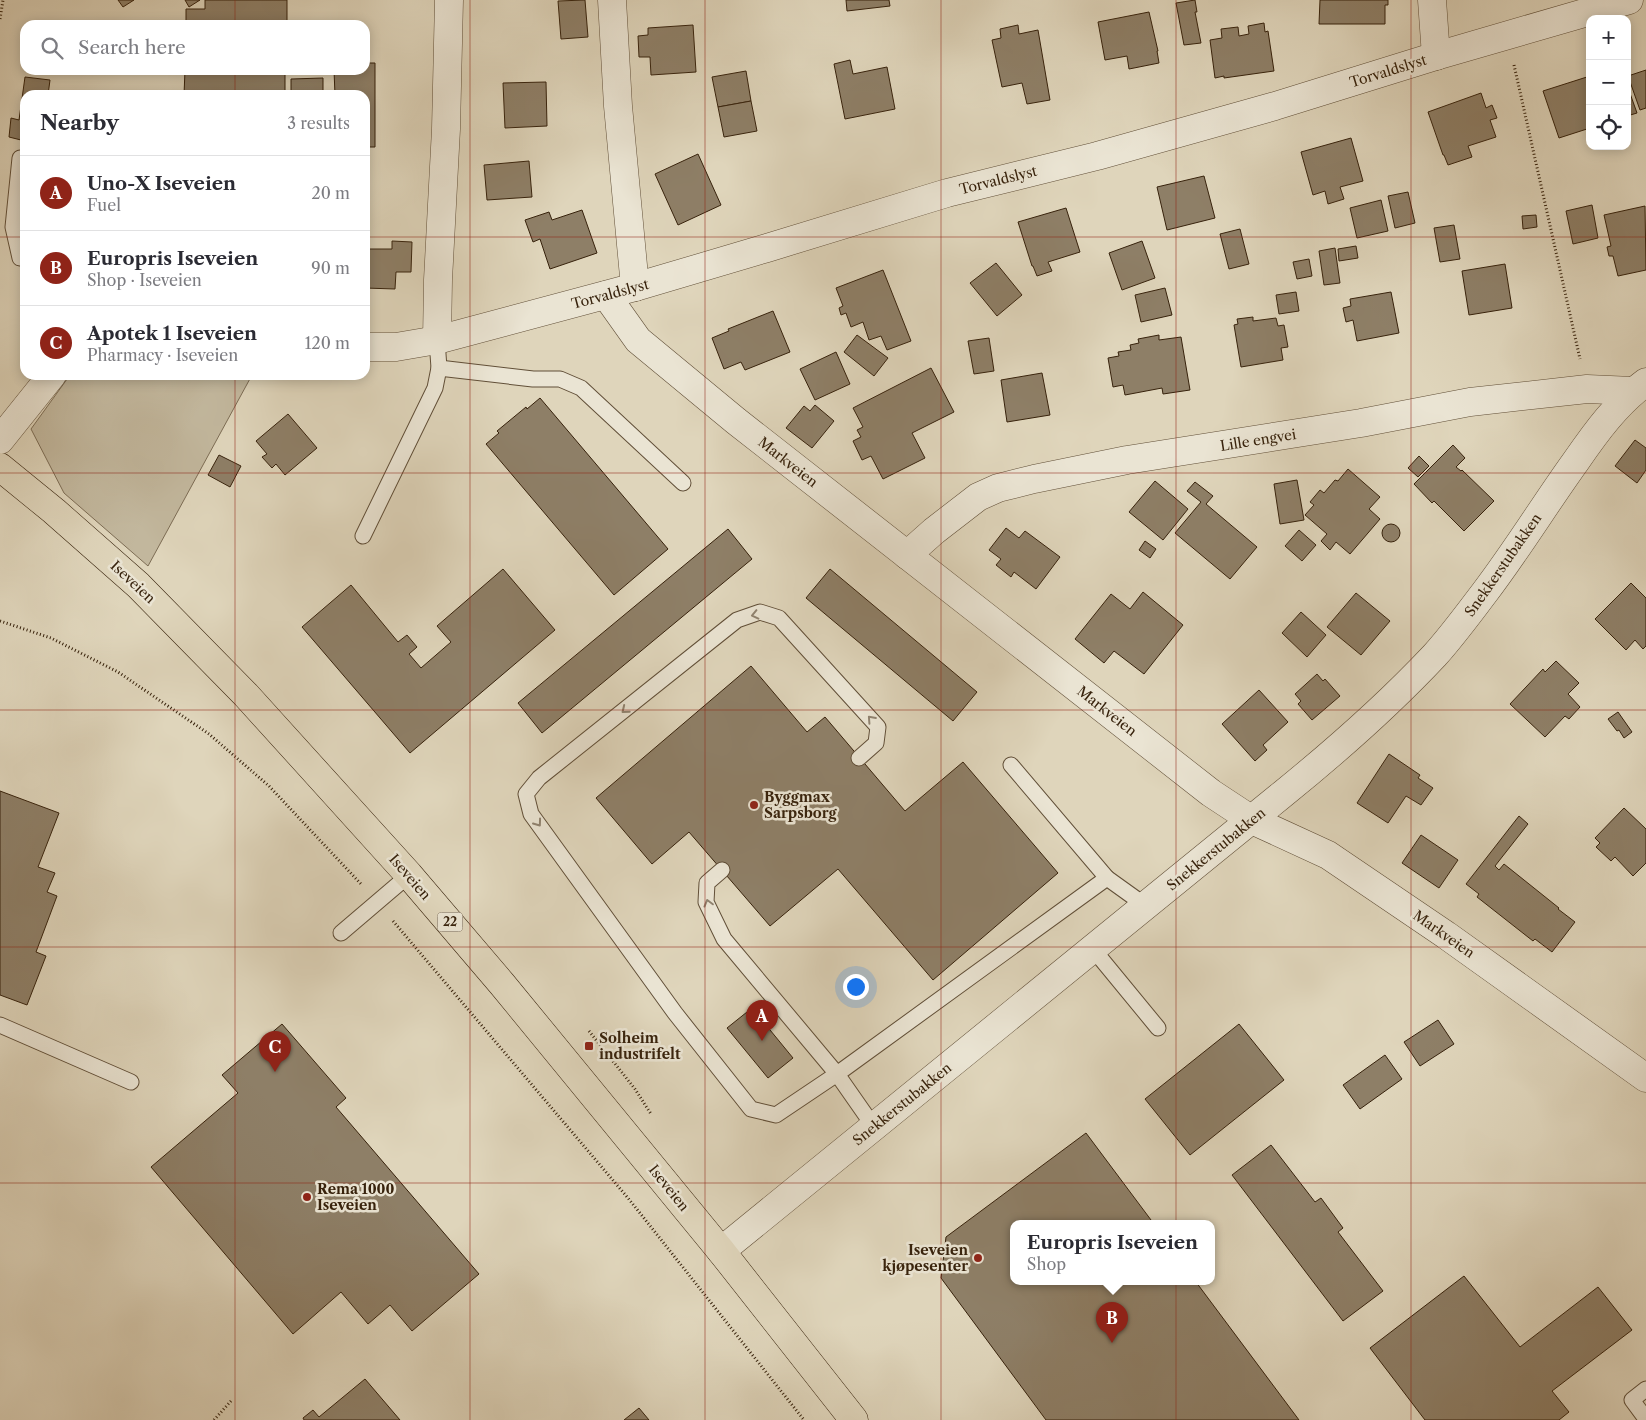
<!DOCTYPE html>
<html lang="en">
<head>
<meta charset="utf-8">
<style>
  :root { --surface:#fff; --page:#f7f7f7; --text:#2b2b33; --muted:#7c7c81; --line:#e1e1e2; --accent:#8f2418 }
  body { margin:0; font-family:"Libre Caslon Text",serif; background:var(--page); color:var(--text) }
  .controls { position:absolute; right:15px; top:15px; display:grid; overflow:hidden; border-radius:10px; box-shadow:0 2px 12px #0003 }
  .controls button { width:45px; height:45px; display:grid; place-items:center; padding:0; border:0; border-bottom:1px solid var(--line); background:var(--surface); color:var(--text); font:25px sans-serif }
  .you { position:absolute; left:855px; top:986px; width:18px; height:18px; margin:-12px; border:4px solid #fff; border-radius:50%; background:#1a73e8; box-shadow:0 0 0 8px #1a73e833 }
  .badge { display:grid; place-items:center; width:32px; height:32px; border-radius:50%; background:var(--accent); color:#fff; font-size:16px; font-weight:700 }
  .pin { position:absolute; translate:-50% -41px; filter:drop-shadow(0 1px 2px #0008) }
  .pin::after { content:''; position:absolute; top:26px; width:18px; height:15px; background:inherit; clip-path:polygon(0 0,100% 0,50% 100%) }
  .popup { position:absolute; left:1010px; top:1220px; width:205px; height:65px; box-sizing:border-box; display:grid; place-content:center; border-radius:10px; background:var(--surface); filter:drop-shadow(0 1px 4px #0005); font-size:16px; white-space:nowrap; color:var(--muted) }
  .popup b { font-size:19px; color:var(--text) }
  .popup::after { content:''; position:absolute; left:50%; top:100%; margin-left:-10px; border:10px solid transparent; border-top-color:var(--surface) }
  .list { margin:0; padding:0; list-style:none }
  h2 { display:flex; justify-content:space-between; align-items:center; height:65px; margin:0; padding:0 20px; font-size:21px }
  h2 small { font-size:16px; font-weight:400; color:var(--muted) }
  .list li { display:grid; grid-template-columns:32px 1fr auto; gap:15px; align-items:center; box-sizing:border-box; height:75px; padding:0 20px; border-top:1px solid var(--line) }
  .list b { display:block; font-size:19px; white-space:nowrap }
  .list p { margin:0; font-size:16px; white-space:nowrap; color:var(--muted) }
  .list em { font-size:16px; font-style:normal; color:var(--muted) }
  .icon { flex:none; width:28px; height:28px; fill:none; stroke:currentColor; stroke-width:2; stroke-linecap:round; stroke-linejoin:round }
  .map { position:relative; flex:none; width:1646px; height:1420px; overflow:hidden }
  .search { position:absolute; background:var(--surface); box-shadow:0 2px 12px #0003; left:20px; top:20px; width:350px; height:55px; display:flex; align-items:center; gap:12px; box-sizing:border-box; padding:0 18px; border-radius:15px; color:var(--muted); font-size:19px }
  .panel { position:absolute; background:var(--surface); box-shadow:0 2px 12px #0003; left:20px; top:90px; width:350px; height:290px; border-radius:15px }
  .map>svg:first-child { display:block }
  .green { fill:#c2b79d; stroke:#7c6c54 }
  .building { fill:#8e7f67; stroke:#37220c }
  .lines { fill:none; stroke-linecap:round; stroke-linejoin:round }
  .lane-casing { stroke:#614f38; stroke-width:17 }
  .street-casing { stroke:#614f38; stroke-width:29 }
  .highway-casing { stroke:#37220c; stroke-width:29 }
  .path { stroke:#37220c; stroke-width:3; stroke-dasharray:1 2.5; stroke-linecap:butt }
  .lane { stroke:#eae4d3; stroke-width:15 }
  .street { stroke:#eae4d3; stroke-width:28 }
  .highway { stroke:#dfd5bb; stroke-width:28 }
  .oneway { stroke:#908370 }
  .grid { fill:none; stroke:#8f2418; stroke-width:1; stroke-opacity:0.55 }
  .poi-dot { fill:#8f2418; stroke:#eae4d3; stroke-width:2 }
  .labels { text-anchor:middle; stroke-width:5; stroke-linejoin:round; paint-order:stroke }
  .shield { fill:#eae4d3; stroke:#6d5c48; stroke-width:1 }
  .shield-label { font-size:12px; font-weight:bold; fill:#37220c }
  .street-label { font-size:14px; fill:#37220c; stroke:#eae4d3 }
  .poi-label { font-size:14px; font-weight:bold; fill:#37220c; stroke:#eae4d3; text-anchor:start }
</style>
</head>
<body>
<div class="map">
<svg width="1646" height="1420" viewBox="0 0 1646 1420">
  <rect width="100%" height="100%" fill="#dfd5bb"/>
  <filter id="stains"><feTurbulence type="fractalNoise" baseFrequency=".004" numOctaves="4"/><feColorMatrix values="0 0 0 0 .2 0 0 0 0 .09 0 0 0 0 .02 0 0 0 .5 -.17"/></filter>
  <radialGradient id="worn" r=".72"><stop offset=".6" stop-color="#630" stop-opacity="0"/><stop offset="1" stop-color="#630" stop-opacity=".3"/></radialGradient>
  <polygon class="green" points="70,375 252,375 148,566 64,493 31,429"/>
  <g class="building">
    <polygon points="118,0 134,0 123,7"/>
    <polygon points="185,0 200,0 189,7"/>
    <polygon points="205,0 287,0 287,25 186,25 186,9 205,9"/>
    <polygon points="585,0 588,37 561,39 558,1"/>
    <polygon points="846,0 889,0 890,6 847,11"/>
    <polygon points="1195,0 1197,12 1195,12 1201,43 1184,45 1176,3"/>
    <polygon points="1320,0 1388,0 1388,5 1385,5 1385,24 1319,24"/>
    <polygon points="1149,12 1158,51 1157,51 1159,63 1129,69 1127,56 1105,60 1098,22"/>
    <polygon points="1264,23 1265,32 1268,31 1274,71 1224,78 1224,76 1215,78 1210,40 1222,38 1221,29 1238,27 1239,36 1249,34 1248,26"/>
    <polygon points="693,25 696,72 651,75 650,57 639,57 638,36 648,35 648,28"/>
    <polygon points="1018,25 1019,34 1038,30 1050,100 1027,104 1022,83 1002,87 992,40 1001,38 1000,29"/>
    <polygon points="23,40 25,40 25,51 22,51"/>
    <polygon points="850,60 853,74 887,67 895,109 845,119 834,64"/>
    <polygon points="365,63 375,63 375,147 365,147 365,95 335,95 334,70 365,70"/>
    <polygon points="185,70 285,70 285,95 184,95"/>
    <polygon points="1646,70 1646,108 1640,110 1628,76"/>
    <polygon points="746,71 751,101 718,107 712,77"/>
    <polygon points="1590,76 1590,128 1559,138 1543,91"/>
    <polygon points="25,77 50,80 48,95 25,95 25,141 9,137 11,118 19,120"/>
    <polygon points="323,78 323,95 291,95 291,79"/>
    <polygon points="546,82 547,126 505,128 503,83"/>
    <polygon points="1627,85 1637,113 1627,116"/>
    <polygon points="1481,93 1486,108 1492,105 1497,118 1490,120 1496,137 1468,146 1472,157 1448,165 1444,155 1443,155 1428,112"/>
    <polygon points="751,101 757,131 724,137 718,107"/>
    <polygon points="1351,138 1363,181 1340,187 1344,199 1328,204 1325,191 1313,195 1301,152"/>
    <polygon points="698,154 721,205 678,225 655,174"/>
    <polygon points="529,161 532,197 487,200 484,165"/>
    <polygon points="1204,176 1215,218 1167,230 1157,187"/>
    <polygon points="1408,192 1415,223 1395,228 1388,196"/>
    <polygon points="1381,200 1388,231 1357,238 1350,208"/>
    <polygon points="1592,205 1598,238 1573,244 1566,211"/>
    <polygon points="1645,206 1646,270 1618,276 1613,256 1609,256 1607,247 1611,246 1604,215"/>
    <polygon points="1066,208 1080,252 1048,262 1052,271 1037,276 1033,266 1032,266 1018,222"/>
    <polygon points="582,210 597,253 550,269 540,239 533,242 525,220 549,212 552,220"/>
    <polygon points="1536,215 1537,227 1523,229 1522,216"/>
    <polygon points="1454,225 1460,259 1440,262 1434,228"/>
    <polygon points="1240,229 1249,264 1229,269 1220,234"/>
    <polygon points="392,241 412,242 411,272 396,272 395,289 365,288 365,249 392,249"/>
    <polygon points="1142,241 1155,278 1122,290 1109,253"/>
    <polygon points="1356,246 1358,258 1339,261 1338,249"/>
    <polygon points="1335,248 1340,283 1324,285 1319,251"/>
    <polygon points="1309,259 1312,276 1297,279 1293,262"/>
    <polygon points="996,263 1022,295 997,316 970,283"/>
    <polygon points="1505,264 1512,308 1469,315 1462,271"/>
    <polygon points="883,270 911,341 887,350 881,336 869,340 863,322 851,327 846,313 841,315 839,308 843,306 836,288"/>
    <polygon points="1165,288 1172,315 1141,322 1135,295"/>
    <polygon points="1296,292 1299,311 1279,314 1276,295"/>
    <polygon points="1391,292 1399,333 1357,341 1353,320 1346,322 1343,308 1351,306 1350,299"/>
    <polygon points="773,311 790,352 745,370 741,362 724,369 712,338 729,331 728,329"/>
    <polygon points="1253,317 1253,321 1276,318 1278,326 1284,325 1288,347 1281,348 1283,360 1241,367 1234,325 1238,324 1237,319"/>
    <polygon points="857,335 888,358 874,376 844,352"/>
    <polygon points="1159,335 1159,340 1181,337 1190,390 1163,394 1162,388 1125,395 1123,385 1113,387 1108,358 1119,356 1118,352 1131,350 1130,345 1139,343 1138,339"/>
    <polygon points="989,338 994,371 974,374 968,341"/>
    <polygon points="836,352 850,384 815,400 800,369"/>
    <polygon points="931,368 954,412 912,433 925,458 883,479 871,456 862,460 853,441 861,437 857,430 863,427 853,408"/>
    <polygon points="1042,373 1050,415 1007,422 1001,380"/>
    <polygon points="540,398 668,549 614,595 486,444 499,433 497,431 526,407 527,409"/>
    <polygon points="815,405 834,421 812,448 786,428 804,406 810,411"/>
    <polygon points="288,414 317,448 285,475 276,464 272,468 262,457 267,454 256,441"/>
    <polygon points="1635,440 1646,448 1646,470 1637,483 1615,466"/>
    <polygon points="1453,445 1465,458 1456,467 1461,471 1462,470 1494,501 1464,531 1434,501 1432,503 1414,484"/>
    <polygon points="219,455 241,466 230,487 208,475"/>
    <polygon points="1419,456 1429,466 1418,477 1408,468"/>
    <polygon points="1348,469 1380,497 1369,509 1380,519 1350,554 1336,542 1330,550 1321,541 1327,534 1305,515 1314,505 1310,502 1320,490 1324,493 1335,480 1338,481"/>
    <polygon points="1297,480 1304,520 1280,524 1274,484"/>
    <polygon points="1155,481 1188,509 1163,540 1129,512"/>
    <polygon points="1195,482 1213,496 1206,504 1257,547 1230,579 1175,533 1201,502 1187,491"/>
    <circle cx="1391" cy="533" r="9"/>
    <polygon points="1006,528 1019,538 1025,531 1060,557 1036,589 1014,572 1011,577 996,565 1001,559 989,550"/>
    <polygon points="728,529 752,559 542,733 518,703"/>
    <polygon points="1299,530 1316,545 1302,561 1285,546"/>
    <polygon points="1145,541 1156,549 1150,558 1139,550"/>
    <polygon points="503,569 555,630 410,753 302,627 351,585 398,642 407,635 417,647 409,654 421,668 451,642 437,626"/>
    <polygon points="830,569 977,692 953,721 806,598"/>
    <polygon points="1631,583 1646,598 1646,646 1643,649 1635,640 1626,650 1595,619"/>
    <polygon points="1143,592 1183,625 1144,674 1114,651 1104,663 1075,639 1111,594 1130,609"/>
    <polygon points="1356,593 1390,621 1361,655 1327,627"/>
    <polygon points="1301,612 1326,635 1307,657 1282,633"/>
    <polygon points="1556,661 1579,683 1568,694 1580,707 1569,719 1565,716 1545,737 1510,704 1543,669 1545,672"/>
    <polygon points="751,666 807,732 825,717 905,811 963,762 1058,873 933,980 838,869 770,926 689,832 652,864 596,798"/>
    <polygon points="1317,674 1323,681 1325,679 1340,696 1312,720 1298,704 1301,701 1295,694"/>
    <polygon points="1259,690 1288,722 1263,745 1267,750 1255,761 1222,724"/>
    <polygon points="1618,712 1632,732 1624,738 1619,730 1617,731 1608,719"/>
    <polygon points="1389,754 1420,775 1418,778 1433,788 1421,805 1406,796 1388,823 1357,803"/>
    <polygon points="0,791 59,813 38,867 55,873 47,892 57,896 36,952 46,956 27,1005 0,995"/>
    <polygon points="1624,808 1646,829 1646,863 1633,876 1615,857 1611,861 1596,847 1600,843 1595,838"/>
    <polygon points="1519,816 1528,824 1495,866 1499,870 1504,864 1559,908 1558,909 1575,922 1552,952 1535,939 1533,941 1477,897 1479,894 1466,884"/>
    <polygon points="1421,835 1458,860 1439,888 1402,863"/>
    <polygon points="752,1008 793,1058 768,1078 727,1028"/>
    <polygon points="1438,1020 1454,1044 1420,1066 1404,1042"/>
    <polygon points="282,1024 346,1098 336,1107 479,1274 412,1331 390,1305 368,1324 341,1292 293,1334 151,1167 238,1093 222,1075"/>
    <polygon points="1239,1024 1284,1080 1190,1155 1145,1099"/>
    <polygon points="1385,1055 1402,1079 1360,1109 1343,1085"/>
    <polygon points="1086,1133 1154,1224 1013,1224 1013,1282 1196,1282 1299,1420 1046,1420 941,1278 946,1237"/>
    <polygon points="1271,1145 1315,1202 1321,1198 1343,1228 1338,1232 1383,1291 1343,1321 1232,1175"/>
    <polygon points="1464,1276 1520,1347 1598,1287 1632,1330 1552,1391 1569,1412 1559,1420 1425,1420 1370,1348"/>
    <polygon points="365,1379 400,1420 304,1420 303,1418 313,1410 319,1417"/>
    <polygon points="639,1408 649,1420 624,1420"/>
  </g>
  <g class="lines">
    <defs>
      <g id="lane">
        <polyline points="20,158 13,227 20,258 25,259"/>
        <polyline points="439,368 533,379 560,379 581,388 683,483"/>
        <polyline points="363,536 435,388 439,368 437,340"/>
        <polyline points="859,758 876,743 878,727 779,618 760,612 737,620 539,778 526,794 531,814 675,1013 751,1109 776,1115 837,1074 874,1127"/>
        <polyline points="1011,765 1107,878"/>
        <polyline points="722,870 707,883 706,902 724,939 837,1074 1107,878 1146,906"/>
        <polyline points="341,933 409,875"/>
        <polyline points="1093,949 1158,1028"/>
        <polyline points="0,1025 131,1082"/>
        <polyline points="1646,1389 1632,1400 1646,1419"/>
      </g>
      <g id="street">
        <polyline points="612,0 618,106 635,287"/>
        <polyline points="1432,0 1436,56"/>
        <polyline points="606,295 638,340 736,421 1211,793 1252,820 1328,855 1446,935 1646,1078"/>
        <polyline points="437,340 438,280 446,129 449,0"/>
        <polyline points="365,347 396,347 437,340 635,287 767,248 947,193 1097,156 1275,106 1436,56 1629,0"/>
        <polyline points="0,440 52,375"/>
        <polyline points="907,555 934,531 978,497 998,488 1034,479 1127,460 1361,423 1470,402 1587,389 1633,391"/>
        <path d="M721,1251l563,-458c53,-43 105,-89 151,-138 18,-20 34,-42 50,-63 32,-42 60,-88 91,-131 20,-29 41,-58 70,-79"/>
      </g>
      <polyline id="highway" points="0,467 54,511 138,585 246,695 409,875 502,984 721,1251 854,1420"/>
    </defs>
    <use href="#lane" class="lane-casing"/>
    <use href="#street" class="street-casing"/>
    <use href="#highway" class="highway-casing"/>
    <g class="path">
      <polyline points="0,19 3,0"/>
      <polyline points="1514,65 1580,359"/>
      <polyline points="0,621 51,638 118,672 209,734 269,786 361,884"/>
      <polyline points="393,921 628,1198 804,1420"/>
      <polyline points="589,1031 635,1089 651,1114"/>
      <polyline points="214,1420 231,1401"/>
    </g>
    <use href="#lane" class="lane"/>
    <use href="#street" class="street"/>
    <use href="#highway" class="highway"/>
  </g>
  <defs><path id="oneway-chevron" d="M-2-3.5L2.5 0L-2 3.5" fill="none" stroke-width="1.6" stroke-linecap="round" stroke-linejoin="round" transform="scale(1.25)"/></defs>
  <g class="oneway">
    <use href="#oneway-chevron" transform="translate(755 615) rotate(167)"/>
    <use href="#oneway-chevron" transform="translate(625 710) rotate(141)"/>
    <use href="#oneway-chevron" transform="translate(871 719) rotate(-132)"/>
    <use href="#oneway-chevron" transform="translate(538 823) rotate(54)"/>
    <use href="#oneway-chevron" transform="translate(708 903) rotate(-105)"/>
  </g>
  <path class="grid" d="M235,0v25M470,0v1420M705,0v1420M941,0v1420M1176,0v1420M1411,0v1420M235,70v25M0,237h25M365,237h1281M235,375v1045M0,473h1646M0,710h1646M0,947h1646M0,1183h1646"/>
  <g class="poi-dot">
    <circle cx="754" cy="805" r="5"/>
    <rect x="584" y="1041" width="10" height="10" rx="2.5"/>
    <circle cx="307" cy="1197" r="5"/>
    <circle cx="978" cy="1258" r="5"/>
  </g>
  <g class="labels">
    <rect class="shield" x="437.5" y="912.5" width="25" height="19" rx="4"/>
    <g class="shield-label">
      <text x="450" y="926">22</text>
    </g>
    <g class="street-label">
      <text transform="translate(1388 71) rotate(-17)" y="5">Torvaldslyst</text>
      <text transform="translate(998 180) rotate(-14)" y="5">Torvaldslyst</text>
      <text transform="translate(610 294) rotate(-15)" y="5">Torvaldslyst</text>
      <text transform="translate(1258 440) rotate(-9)" y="5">Lille engvei</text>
      <text transform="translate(788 462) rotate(38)" y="5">Markveien</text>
      <text transform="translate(1503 565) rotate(-55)" y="5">Snekkerstubakken</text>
      <text transform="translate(133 582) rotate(43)" y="5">Iseveien</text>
      <text transform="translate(1107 711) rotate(38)" y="5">Markveien</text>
      <text transform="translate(1216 849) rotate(-39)" y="5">Snekkerstubakken</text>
      <text transform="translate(410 877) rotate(49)" y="5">Iseveien</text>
      <text transform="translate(1444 934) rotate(35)" y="5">Markveien</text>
      <text transform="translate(902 1104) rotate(-39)" y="5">Snekkerstubakken</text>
      <text transform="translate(669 1188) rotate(51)" y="5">Iseveien</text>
    </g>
    <g class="poi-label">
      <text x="764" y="802">Byggmax<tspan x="764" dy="16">Sarpsborg</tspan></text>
      <text x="599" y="1043">Solheim<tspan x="599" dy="16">industrifelt</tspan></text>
      <text x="317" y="1194">Rema 1000<tspan x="317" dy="16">Iseveien</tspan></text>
      <text x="968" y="1255" text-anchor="end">Iseveien<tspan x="968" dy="16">kjøpesenter</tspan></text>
    </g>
  </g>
  <rect width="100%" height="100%" filter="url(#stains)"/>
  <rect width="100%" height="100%" fill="url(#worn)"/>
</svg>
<div class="controls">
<button>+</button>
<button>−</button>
<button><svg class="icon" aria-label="locate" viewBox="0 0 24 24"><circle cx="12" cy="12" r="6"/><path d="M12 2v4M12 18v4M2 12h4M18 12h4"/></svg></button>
</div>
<div class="you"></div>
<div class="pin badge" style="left:762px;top:1041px">A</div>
<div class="pin badge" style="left:1112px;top:1343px">B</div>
<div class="popup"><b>Europris Iseveien</b>Shop</div>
<div class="pin badge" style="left:275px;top:1072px">C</div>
<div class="search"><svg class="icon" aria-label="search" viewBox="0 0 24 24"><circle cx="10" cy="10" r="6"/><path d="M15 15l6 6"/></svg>Search here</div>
<section class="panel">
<h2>Nearby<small>3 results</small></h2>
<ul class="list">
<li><span class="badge">A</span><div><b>Uno-X Iseveien</b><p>Fuel</p></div><em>20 m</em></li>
<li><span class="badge">B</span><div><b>Europris Iseveien</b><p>Shop · Iseveien</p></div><em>90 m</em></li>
<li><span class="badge">C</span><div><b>Apotek 1 Iseveien</b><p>Pharmacy · Iseveien</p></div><em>120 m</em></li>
</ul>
</section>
</div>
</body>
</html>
